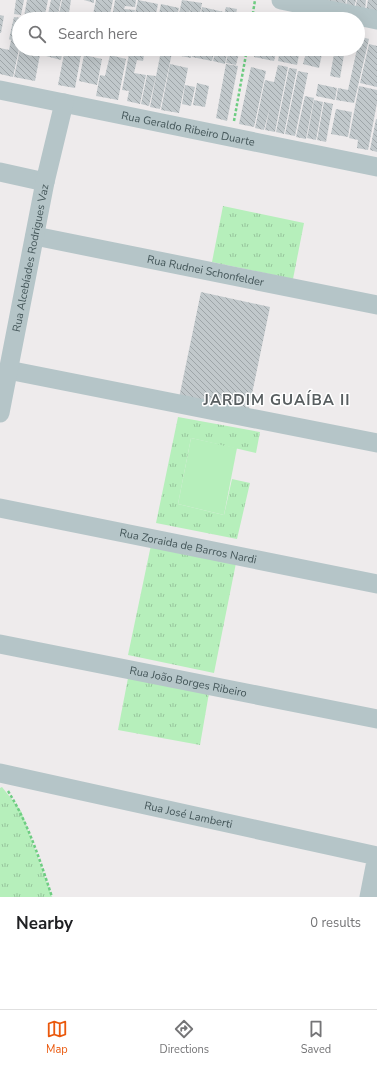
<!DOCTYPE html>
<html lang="en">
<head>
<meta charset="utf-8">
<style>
  :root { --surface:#fff; --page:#f2f2f2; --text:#202124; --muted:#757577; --line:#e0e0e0; --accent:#ea580c }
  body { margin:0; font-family:"Nunito Sans",sans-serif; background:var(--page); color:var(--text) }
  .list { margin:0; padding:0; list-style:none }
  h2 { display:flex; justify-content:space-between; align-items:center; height:52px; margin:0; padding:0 16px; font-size:17px }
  h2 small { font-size:13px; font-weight:400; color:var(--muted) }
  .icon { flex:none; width:22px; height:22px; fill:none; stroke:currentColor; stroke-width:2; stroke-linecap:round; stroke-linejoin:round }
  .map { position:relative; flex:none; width:377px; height:897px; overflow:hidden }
  .search { position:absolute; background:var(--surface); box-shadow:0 4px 16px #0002; left:12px; right:12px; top:12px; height:44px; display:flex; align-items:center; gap:10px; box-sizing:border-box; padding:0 14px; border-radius:22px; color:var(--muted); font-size:15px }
  .sheet { height:112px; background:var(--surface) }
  nav { display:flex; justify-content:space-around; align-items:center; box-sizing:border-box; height:56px; border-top:1px solid var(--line); background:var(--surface); font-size:11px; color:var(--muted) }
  nav a { display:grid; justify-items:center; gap:2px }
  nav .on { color:var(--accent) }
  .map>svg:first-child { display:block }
  .grass { fill:#b6efbb }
  .park { fill:url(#park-tufts) }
  .building { fill:url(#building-back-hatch) }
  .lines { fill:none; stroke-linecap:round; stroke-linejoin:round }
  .path { stroke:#6ecd82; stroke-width:2.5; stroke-dasharray:3 2; stroke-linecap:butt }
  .minor { stroke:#b5c5c8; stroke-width:19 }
  .labels { text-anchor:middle; stroke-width:3; stroke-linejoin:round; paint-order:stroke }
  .street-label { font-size:11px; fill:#435558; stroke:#fff }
  .district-label { font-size:15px; font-weight:bold; letter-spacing:1px; fill:#585e60; stroke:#fff }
</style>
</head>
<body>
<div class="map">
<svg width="377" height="897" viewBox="0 0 377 897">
  <defs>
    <pattern id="park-tufts" width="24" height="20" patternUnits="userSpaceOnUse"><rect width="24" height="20" fill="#b6efbb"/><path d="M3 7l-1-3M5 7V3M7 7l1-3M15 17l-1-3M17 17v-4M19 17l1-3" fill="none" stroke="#96c49b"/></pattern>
    <pattern id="building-back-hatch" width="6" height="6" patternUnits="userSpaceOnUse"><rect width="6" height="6" fill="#c1c8cb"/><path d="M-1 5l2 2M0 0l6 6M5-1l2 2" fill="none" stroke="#9ea5a8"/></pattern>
  </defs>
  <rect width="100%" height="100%" fill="#eeebec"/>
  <polygon class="grass" points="191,438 237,448 224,515 178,504"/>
  <g class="park">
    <polygon points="223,206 304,223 293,279 212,262"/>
    <polygon points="178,417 260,432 256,453 191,438 178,504 224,515 232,479 250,483 237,539 156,523"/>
    <polygon points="151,545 236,563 214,673 128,655"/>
    <polygon points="128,678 209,693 200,745 118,730"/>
    <polygon points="2,787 21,811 52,897 0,897 0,788"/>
  </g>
  <g class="building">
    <polygon points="16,0 24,0 21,15 14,14"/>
    <polygon points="27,0 48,0 44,19 24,17"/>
    <polygon points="51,0 61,0 57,19 47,19"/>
    <polygon points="62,0 71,0 68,19 58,19"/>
    <polygon points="84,0 94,0 94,3"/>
    <polygon points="96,0 113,0 109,19 92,19"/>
    <polygon points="115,0 136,0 135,7 125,6 124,9 135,10 133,19 122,19 123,14 113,12"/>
    <polygon points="138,0 158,4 155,19 134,18"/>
    <polygon points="182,0 202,3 199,19 189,19 191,5 188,19 178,19"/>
    <polygon points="324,0 346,0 345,7"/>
    <polygon points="347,0 356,0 354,8 346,7"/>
    <polygon points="357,0 366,0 365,10 355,9"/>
    <polygon points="368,0 377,0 377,12 366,11"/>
    <polygon points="161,4 179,8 176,19 158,19"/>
    <polygon points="202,7 224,12 222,19 200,19"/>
    <polygon points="226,7 237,9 235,19 223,19"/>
    <polygon points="0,15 4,16 1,33 0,33"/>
    <polygon points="14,17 22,18 19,19 19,49 13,77 0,74 0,48 9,50 11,40 9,39"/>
    <polygon points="359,36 369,39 354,103 336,100 338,88 348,90 357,49 358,49"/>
    <polygon points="369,44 377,46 377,87 360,83"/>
    <polygon points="20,49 41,49 35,81 14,77"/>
    <polygon points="48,49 63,49 61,60 46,56"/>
    <polygon points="65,49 82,49 75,88 58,85"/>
    <polygon points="116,49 129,49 128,52"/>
    <polygon points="130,49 145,49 143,61 137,60 134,73 146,75 140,104 127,101 129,91 122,90"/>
    <polygon points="182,49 192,49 191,58 181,56"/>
    <polygon points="194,49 215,49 212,61 192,57"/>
    <polygon points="216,49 228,49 225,64 213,61"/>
    <polygon points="229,49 240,49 236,65 226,63"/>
    <polygon points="256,49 277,49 274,61 254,57"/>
    <polygon points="280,49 300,49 297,65 278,61"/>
    <polygon points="307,49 323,49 319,68 303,64"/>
    <polygon points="335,49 345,49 340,78 330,76"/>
    <polygon points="161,51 172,53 160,109 150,107"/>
    <polygon points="84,55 102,59 97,85 79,81"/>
    <polygon points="110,55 126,59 118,100 96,96 100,75 105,76"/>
    <polygon points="170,64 188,68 179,113 161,110"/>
    <polygon points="226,64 238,66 227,121 216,118"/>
    <polygon points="278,65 288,67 275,132 265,130 270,107 264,130 255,128 265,80 274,82"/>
    <polygon points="251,67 266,71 254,127 239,124"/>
    <polygon points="289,68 297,69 284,134 276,132"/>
    <polygon points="298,71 308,73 295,136 285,134"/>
    <polygon points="147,75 156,76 149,106 141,104"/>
    <polygon points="197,83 209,86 205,107 193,105"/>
    <polygon points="318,84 337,88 335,100 316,96"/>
    <polygon points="185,85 195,87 191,106 182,104"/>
    <polygon points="359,86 377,90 377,103 368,150 357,148 358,140 349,138"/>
    <polygon points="305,96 314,98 306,139 296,137"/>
    <polygon points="314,100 323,102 316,140 307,138"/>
    <polygon points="324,102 333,104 326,142 317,140"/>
    <polygon points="336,109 352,112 348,137 331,134"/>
    <polygon points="376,119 377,119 377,152 370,150"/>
    <polygon points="201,292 270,307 248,413 179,398"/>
  </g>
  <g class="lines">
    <g class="path">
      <polyline points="252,19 255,0"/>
      <polyline points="234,121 247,49"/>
      <path d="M8,791c20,32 32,69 44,106"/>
    </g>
    <g class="minor">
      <polyline points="281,0 377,20"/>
      <path id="s1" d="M0,90l377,77"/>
      <polyline points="0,172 45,182"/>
      <path id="s2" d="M35,236l342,69"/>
      <polyline points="8,370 377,443"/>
      <path id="s3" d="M0,413l45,-231 19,-79"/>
      <path id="s4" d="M0,508l377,76"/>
      <path id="s5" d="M0,644l377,75"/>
      <path id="s6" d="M0,773l377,83 -8,41"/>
    </g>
  </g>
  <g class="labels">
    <g class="street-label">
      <text dy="4" stroke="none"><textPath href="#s1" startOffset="192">Rua Geraldo Ribeiro Duarte</textPath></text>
      <text dy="4" stroke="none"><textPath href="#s3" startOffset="158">Rua Alcebíades Rodrigues Vaz</textPath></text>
      <text dy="4" stroke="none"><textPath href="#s2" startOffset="174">Rua Rudnei Schonfelder</textPath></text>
      <text dy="4" stroke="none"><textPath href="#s4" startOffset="192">Rua Zoraida de Barros Nardi</textPath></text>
      <text dy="4" stroke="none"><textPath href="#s5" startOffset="192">Rua João Borges Ribeiro</textPath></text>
      <text dy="4" stroke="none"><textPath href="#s6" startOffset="193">Rua José Lamberti</textPath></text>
    </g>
    <g class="district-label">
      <text x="277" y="405">JARDIM GUAÍBA II</text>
    </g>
  </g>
</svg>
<div class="search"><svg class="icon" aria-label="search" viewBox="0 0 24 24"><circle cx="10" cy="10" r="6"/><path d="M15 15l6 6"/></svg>Search here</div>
</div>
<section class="sheet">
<h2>Nearby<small>0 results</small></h2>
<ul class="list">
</ul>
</section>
<nav>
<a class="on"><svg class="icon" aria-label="map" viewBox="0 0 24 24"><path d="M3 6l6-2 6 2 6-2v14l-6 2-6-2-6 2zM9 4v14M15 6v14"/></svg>Map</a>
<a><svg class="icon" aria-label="directions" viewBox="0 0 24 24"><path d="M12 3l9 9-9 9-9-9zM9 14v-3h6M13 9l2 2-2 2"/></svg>Directions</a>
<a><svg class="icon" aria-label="saved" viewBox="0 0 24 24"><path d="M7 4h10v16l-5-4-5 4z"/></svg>Saved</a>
</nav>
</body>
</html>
